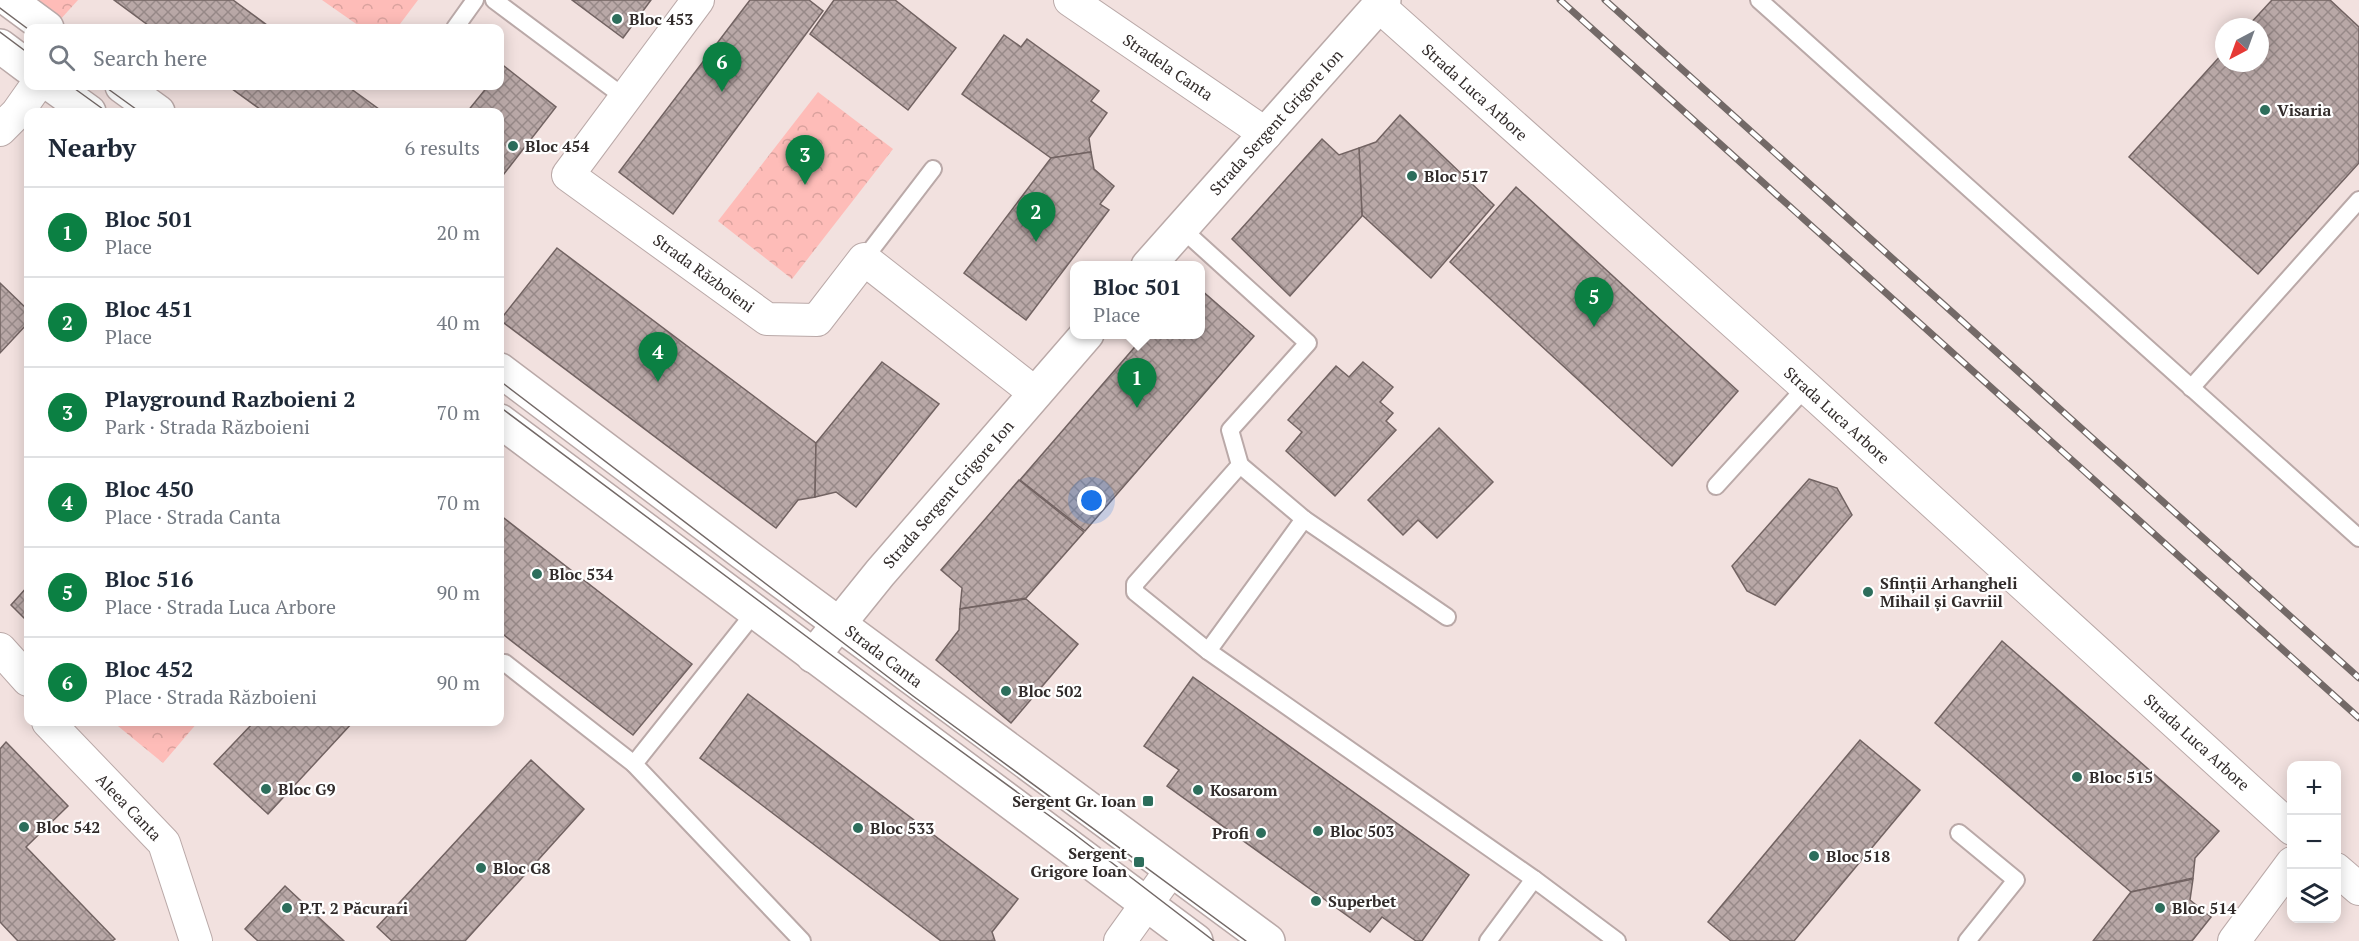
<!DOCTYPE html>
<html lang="en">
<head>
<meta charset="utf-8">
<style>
  :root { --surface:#fff; --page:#f2f2f3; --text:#1f2937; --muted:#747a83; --line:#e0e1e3; --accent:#0b8043 }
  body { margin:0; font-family:"PT Serif",serif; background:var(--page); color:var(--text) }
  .controls { position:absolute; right:18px; bottom:18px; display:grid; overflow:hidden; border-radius:12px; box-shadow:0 3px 15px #0003 }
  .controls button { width:54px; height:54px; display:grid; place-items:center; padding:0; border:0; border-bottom:2px solid var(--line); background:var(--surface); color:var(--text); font:30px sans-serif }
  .compass { position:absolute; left:2215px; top:18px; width:54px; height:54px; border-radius:50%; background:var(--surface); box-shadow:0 3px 15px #0003; rotate:221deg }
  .you { position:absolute; left:1092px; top:501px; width:21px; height:21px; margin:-15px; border:4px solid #fff; border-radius:50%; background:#1a73e8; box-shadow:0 0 0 9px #1a73e833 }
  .badge { display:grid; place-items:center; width:39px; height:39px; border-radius:50%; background:var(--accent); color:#fff; font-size:20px; font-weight:700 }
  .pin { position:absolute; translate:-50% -50px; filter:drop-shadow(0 2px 3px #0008) }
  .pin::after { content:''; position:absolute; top:32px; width:21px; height:18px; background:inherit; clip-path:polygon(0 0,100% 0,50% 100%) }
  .popup { position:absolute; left:1070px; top:261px; width:135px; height:78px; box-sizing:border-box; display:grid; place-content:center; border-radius:12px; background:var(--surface); filter:drop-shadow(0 2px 4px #0005); font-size:20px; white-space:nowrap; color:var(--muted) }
  .popup b { font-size:22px; color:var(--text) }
  .popup::after { content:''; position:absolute; left:50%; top:100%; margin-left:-12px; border:12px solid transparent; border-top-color:var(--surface) }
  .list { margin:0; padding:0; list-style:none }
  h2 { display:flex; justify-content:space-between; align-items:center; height:78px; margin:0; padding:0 24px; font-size:26px }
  h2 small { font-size:20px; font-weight:400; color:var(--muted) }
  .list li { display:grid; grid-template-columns:39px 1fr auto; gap:18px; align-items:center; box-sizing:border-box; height:90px; padding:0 24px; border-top:2px solid var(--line) }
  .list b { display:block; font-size:22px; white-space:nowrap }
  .list p { margin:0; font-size:20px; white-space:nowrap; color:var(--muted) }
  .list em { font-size:20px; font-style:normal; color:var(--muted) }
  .icon { flex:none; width:33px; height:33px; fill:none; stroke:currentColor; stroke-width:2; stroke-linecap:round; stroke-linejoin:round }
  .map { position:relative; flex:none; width:2359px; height:941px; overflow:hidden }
  .search { position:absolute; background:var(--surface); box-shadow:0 3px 15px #0003; left:24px; top:24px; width:480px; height:66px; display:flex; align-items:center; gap:15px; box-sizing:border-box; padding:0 21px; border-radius:12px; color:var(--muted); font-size:22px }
  .panel { position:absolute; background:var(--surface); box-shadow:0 3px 15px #0003; left:24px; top:108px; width:480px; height:618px; border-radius:12px }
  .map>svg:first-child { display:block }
  .park { fill:url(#park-crowns) }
  .building { fill:url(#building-cross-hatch); stroke:#726362; stroke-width:1.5 }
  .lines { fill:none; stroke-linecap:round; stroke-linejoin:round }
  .service-casing { stroke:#baa9a8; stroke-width:20 }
  .minor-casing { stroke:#baa9a8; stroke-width:34 }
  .tertiary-casing { stroke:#baa9a8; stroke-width:36 }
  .primary-casing { stroke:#baa9a8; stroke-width:36 }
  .service { stroke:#fff; stroke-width:16 }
  .minor { stroke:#fff; stroke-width:32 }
  .tertiary { stroke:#fff; stroke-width:33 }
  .primary { stroke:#fff; stroke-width:33 }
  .tram { stroke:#736967; stroke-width:1.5 }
  .rail-casing { stroke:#736967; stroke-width:7 }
  .rail { stroke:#fff; stroke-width:4.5; stroke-dasharray:14; stroke-linecap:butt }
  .poi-dot { fill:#2d6e5c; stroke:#fff; stroke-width:2 }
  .labels { text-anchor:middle; stroke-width:4.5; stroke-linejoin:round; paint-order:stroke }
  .poi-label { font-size:16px; font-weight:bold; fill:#312b2a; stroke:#fff; text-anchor:start }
  .street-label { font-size:16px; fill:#312b2a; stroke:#fff }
</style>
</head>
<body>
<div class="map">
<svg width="2359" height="941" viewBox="0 0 2359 941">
  <defs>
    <pattern id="park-crowns" width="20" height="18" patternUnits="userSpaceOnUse" patternTransform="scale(1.5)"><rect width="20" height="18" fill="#febcb8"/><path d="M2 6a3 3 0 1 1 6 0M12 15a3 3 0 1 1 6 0" fill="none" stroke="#daa29e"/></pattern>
    <pattern id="building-cross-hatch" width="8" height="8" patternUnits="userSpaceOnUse" patternTransform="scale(1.5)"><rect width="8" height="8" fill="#b9a8a7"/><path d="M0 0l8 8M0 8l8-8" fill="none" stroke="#978988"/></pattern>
  </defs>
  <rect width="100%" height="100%" fill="#f2e1df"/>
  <g class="park">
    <polygon points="34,0 78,0 59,21"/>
    <polygon points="322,0 418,0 397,28 362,28"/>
    <polygon points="818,92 893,149 792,279 718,221"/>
    <polygon points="113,722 198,722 163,763"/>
  </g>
  <g class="building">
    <polygon points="114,0 233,0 271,28 152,28"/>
    <polygon points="572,0 651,0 623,38"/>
    <polygon points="750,0 809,0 823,11 673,214 619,172"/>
    <polygon points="834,0 895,0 956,48 908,110 810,34"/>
    <polygon points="2272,0 2330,0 2359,27 2359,163 2258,274 2129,157 2224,52 2224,63 2260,63 2260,27 2247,27"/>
    <polygon points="1004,35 1021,47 1027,39 1099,91 1091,101 1107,113 1089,138 1091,152 1051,158 962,94"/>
    <polygon points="504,66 556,107 500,179 500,112 467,112 488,86 500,86 500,71"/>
    <polygon points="228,86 347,86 383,112 264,112"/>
    <polygon points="1400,115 1494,205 1431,278 1362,215 1359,148 1376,142"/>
    <polygon points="1322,139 1339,155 1359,148 1362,216 1290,296 1232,239"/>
    <polygon points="1091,152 1094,169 1114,186 1100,204 1109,210 1026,320 964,273 1051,158"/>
    <polygon points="1516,187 1738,391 1672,466 1450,262"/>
    <polygon points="557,248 816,443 815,497 798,500 776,528 500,320"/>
    <polygon points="0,283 28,310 28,323 0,353"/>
    <polygon points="1200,289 1254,336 1085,531 1020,480 1146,334 1200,334"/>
    <polygon points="882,362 939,404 856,507 836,492 815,497 816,443"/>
    <polygon points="1363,362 1393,387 1380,402 1393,413 1386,421 1396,430 1335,496 1286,451 1302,432 1288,420 1336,366 1349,377"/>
    <polygon points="1439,428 1493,482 1437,538 1418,520 1403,535 1368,500"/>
    <polygon points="1809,479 1837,488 1852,515 1775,605 1747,591 1732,566"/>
    <polygon points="1019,480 1084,532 1026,598 960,609 962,588 941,570"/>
    <polygon points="500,515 692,664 633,735 500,632"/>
    <polygon points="28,586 28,622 11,605"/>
    <polygon points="1026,599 1078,644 1011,723 936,660 959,630 960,609"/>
    <polygon points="2002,641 2219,831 2195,858 2193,878 2131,892 1935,723"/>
    <polygon points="1193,677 1469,875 1422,941 1416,941 1382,917 1370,932 1167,786 1179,770 1144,746"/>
    <polygon points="748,694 1018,899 992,932 995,941 941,941 700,758"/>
    <polygon points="254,722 353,722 268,814 214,764"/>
    <polygon points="1860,740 1920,790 1794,941 1731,941 1708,922"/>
    <polygon points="6,742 68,806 26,847 115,939 112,941 18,941 0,922 0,749"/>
    <polygon points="531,760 584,809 465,941 392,941 377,927"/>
    <polygon points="2193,879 2190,900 2211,917 2192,941 2093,941 2131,892"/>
    <polygon points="285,886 344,941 258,941 245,929"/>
  </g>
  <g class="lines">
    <defs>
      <g id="service">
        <polyline points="494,0 624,97"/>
        <polyline points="1759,0 2359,538"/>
        <polyline points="455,28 475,0"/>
        <polyline points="1181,228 1308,343 1230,430 1240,465 1135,584 1135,592 1208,651 1534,879"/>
        <polyline points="864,259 933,169"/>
        <polyline points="2191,388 2359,200"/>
        <polyline points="1240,465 1304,519 1447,617"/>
        <polyline points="1716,486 1806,387"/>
        <polyline points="755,612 634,764 802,941"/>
        <polyline points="1208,651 1304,519"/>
        <polyline points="505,663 634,764"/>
        <polyline points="1959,833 2016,880 1967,941"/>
        <polyline points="1488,941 1534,879 1617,941"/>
      </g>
      <g id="minor">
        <polyline points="698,0 568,175 767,319 817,320 864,259 1035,393"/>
        <polyline points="1070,0 1266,134"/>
        <polyline points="1379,6 1806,387 2292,829"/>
        <polyline points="0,130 17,113 36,86"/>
        <polyline points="0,649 28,680"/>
        <polyline points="48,722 164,843 196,941"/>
        <polyline points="2336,869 2359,889"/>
        <polyline points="1120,941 1171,870"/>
        <polyline points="2234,941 2292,863"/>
      </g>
      <g id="tertiary">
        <polyline points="1148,266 1384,0"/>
        <polyline points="813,656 880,573 1087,334"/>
      </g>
      <g id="primary">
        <polyline points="9,0 47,28"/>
        <polyline points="0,46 28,67"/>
        <polyline points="53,86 89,112"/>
        <polyline points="122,86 158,112"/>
        <polyline points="500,370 743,553 1268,941"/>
        <polyline points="500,421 1196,941"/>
      </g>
    </defs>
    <use href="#service" class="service-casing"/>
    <use href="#minor" class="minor-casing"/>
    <use href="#tertiary" class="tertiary-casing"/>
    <use href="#primary" class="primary-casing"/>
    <use href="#service" class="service"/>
    <use href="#minor" class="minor"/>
    <use href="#tertiary" class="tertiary"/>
    <use href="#primary" class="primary"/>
    <g class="tram">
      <polyline points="0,8 28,29"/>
      <polyline points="0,32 28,53"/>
      <polyline points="71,86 107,112"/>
      <polyline points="104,86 140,112"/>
      <polyline points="500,381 913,696 1246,941"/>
      <polyline points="500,407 902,708 1073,833 1214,941"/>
    </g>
    <defs>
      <g id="rail">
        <polyline points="1560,0 2359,718"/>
        <polyline points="1605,0 2359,678"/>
      </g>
    </defs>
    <use href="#rail" class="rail-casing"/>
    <use href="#rail" class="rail"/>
  </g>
  <g class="poi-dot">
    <circle cx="617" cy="19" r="6"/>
    <circle cx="2265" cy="110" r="6"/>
    <circle cx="513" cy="146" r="6"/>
    <circle cx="1412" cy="176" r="6"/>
    <circle cx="537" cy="574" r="6"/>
    <circle cx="1868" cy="592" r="6"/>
    <circle cx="1006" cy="691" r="6"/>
    <circle cx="2077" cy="777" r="6"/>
    <circle cx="266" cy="789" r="6"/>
    <circle cx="1198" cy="790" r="6"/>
    <rect x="1142" y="795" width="12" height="12" rx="3"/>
    <circle cx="24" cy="827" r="6"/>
    <circle cx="858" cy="828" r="6"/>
    <circle cx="1318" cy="831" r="6"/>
    <circle cx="1261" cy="833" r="6"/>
    <circle cx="1814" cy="856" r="6"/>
    <rect x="1133" y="856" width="12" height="12" rx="3"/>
    <circle cx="481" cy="868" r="6"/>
    <circle cx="1316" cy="901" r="6"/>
    <circle cx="287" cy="908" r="6"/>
    <circle cx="2160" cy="908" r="6"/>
  </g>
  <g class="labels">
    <g class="poi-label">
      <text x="629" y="25">Bloc 453</text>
      <text x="2277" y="116">Visaria</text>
      <text x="525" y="152">Bloc 454</text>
      <text x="1424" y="182">Bloc 517</text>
      <text x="549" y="580">Bloc 534</text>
      <text x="1880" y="589">Sfinții Arhangheli<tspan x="1880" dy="18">Mihail și Gavriil</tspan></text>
      <text x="1018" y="697">Bloc 502</text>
      <text x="2089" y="783">Bloc 515</text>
      <text x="278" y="795">Bloc G9</text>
      <text x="1210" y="796">Kosarom</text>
      <text x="1136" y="807" text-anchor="end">Sergent Gr. Ioan</text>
      <text x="36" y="833">Bloc 542</text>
      <text x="870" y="834">Bloc 533</text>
      <text x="1330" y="837">Bloc 503</text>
      <text x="1249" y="839" text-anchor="end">Profi</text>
      <text x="1127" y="859" text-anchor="end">Sergent<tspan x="1127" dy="18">Grigore Ioan</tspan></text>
      <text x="1826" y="862">Bloc 518</text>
      <text x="493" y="874">Bloc G8</text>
      <text x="1328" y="907">Superbet</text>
      <text x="299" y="914">P.T. 2 Păcurari</text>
      <text x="2172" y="914">Bloc 514</text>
    </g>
    <g class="street-label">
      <text transform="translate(1168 67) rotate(34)" y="6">Stradela Canta</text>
      <text transform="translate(1475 92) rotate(42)" y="6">Strada Luca Arbore</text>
      <text transform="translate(1276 122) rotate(-48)" y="6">Strada Sergent Grigore Ion</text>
      <text transform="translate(704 273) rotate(36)" y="6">Strada Războieni</text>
      <text transform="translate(1837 415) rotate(42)" y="6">Strada Luca Arbore</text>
      <text transform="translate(948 494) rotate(-49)" y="6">Strada Sergent Grigore Ion</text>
      <text transform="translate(884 656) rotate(37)" y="6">Strada Canta</text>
      <text transform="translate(2197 742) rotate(42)" y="6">Strada Luca Arbore</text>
      <text transform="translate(129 807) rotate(46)" y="6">Aleea Canta</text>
    </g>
  </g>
</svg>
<div class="controls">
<button>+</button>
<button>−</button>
<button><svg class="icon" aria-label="layers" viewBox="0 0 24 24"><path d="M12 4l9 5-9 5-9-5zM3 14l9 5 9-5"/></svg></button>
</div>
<svg class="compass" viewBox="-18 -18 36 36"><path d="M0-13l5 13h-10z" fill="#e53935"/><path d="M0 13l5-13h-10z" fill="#747a83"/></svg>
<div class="you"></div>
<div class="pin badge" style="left:1137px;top:408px">1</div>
<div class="popup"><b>Bloc 501</b>Place</div>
<div class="pin badge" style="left:1036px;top:242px">2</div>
<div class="pin badge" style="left:805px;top:185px">3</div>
<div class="pin badge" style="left:658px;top:382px">4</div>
<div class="pin badge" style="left:1594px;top:327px">5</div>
<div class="pin badge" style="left:722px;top:92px">6</div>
<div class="search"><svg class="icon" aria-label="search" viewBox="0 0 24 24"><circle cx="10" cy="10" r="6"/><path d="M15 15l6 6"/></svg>Search here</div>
<section class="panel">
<h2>Nearby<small>6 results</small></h2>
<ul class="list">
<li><span class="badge">1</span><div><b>Bloc 501</b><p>Place</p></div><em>20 m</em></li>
<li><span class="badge">2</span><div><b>Bloc 451</b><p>Place</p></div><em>40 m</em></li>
<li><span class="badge">3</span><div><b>Playground Razboieni 2</b><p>Park · Strada Războieni</p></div><em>70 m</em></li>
<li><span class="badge">4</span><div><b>Bloc 450</b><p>Place · Strada Canta</p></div><em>70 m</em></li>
<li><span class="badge">5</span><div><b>Bloc 516</b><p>Place · Strada Luca Arbore</p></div><em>90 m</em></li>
<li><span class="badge">6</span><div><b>Bloc 452</b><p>Place · Strada Războieni</p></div><em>90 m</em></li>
</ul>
</section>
</div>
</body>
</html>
